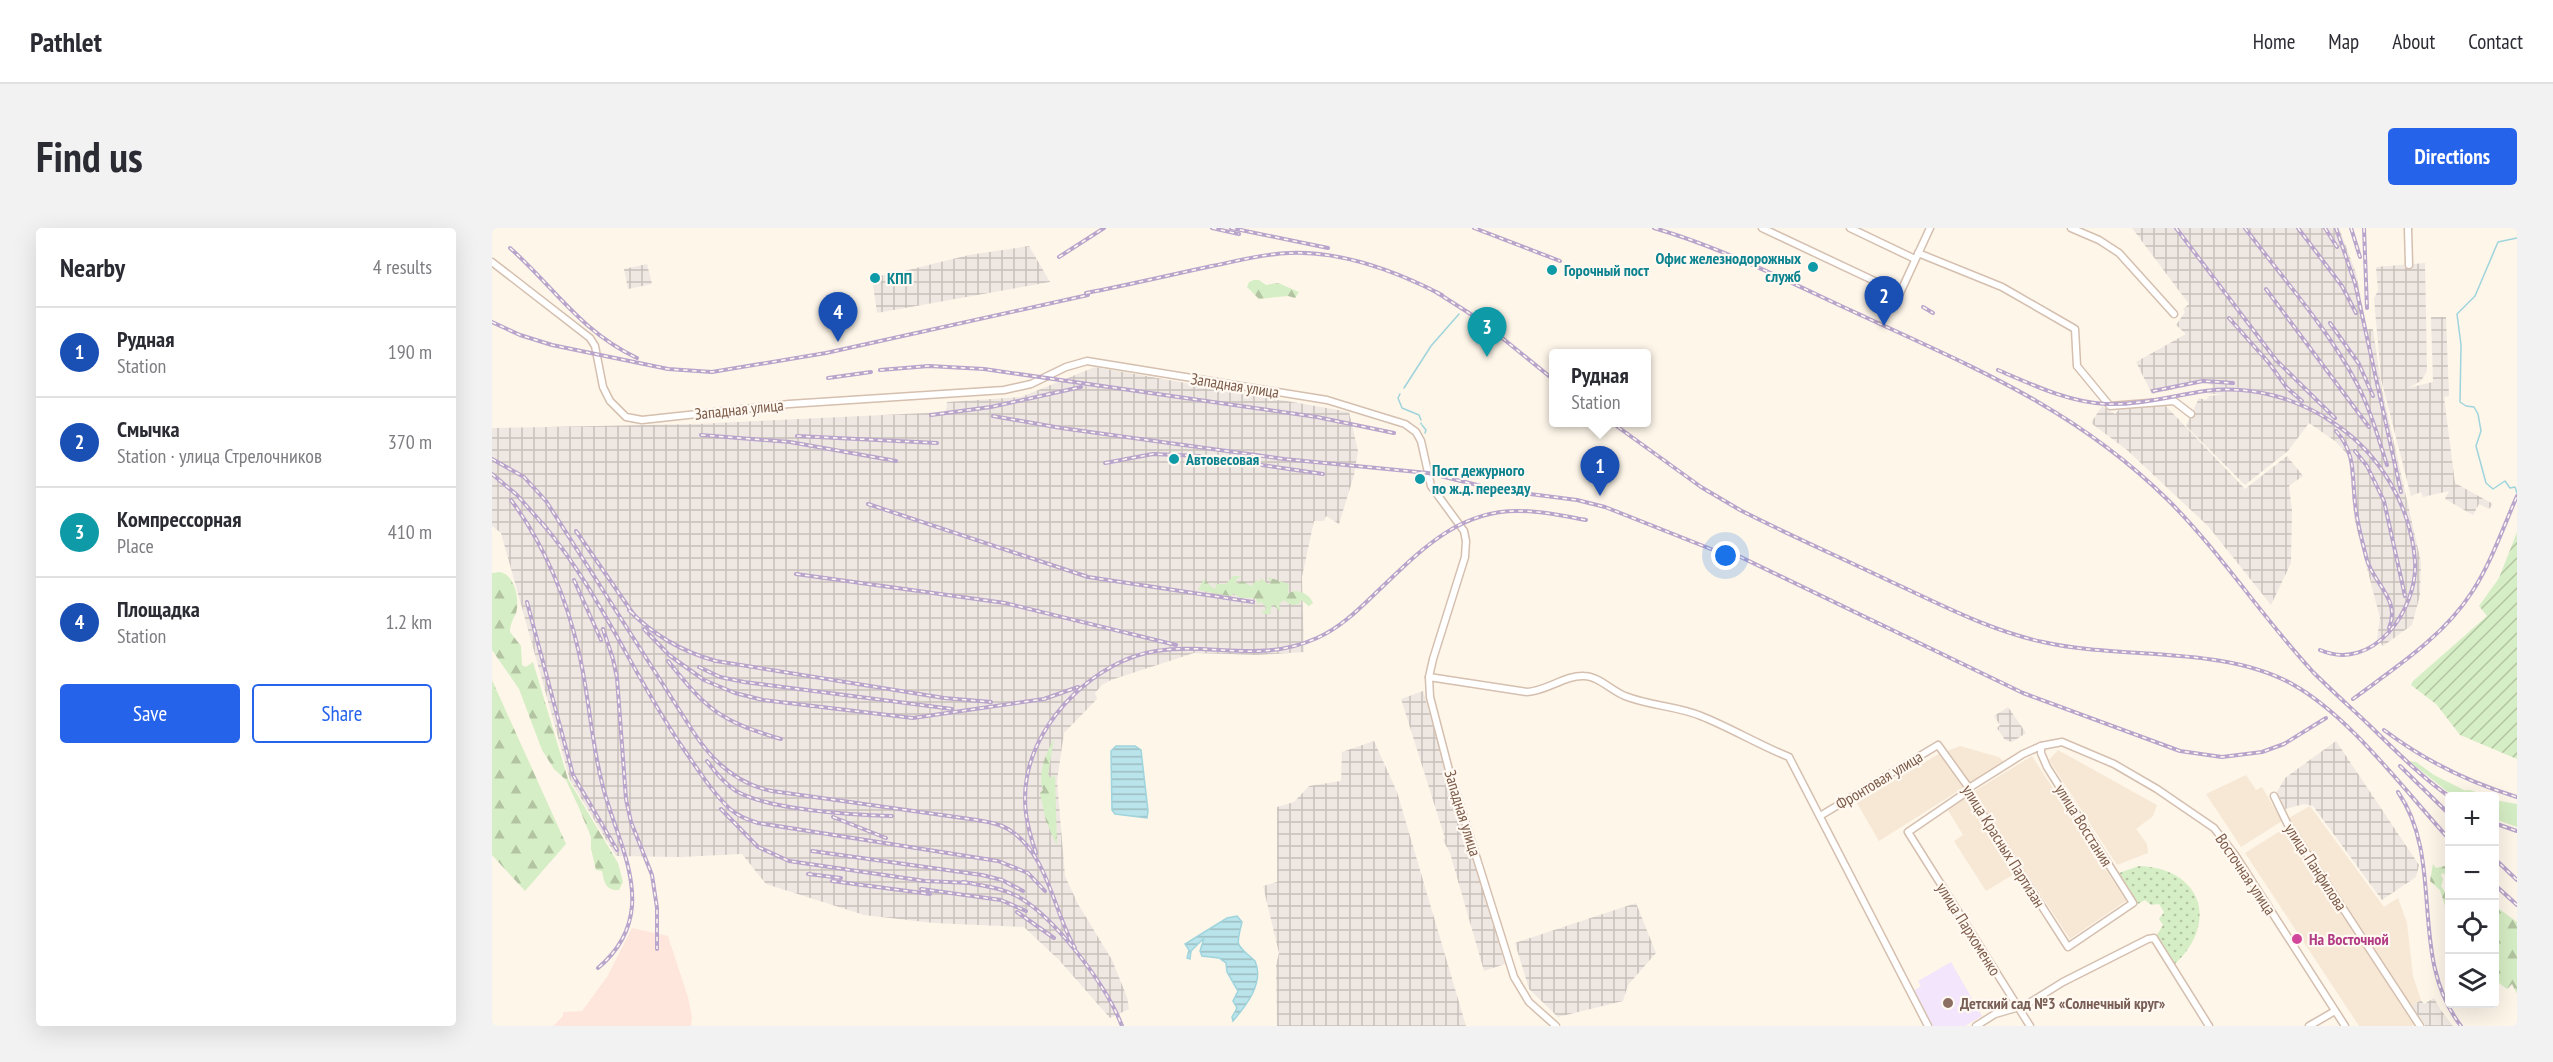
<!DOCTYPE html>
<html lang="en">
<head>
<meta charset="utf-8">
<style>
  :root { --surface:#fff; --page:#f2f2f3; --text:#2b2b33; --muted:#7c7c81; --line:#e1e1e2; --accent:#2563eb }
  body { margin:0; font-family:"PT Sans Narrow",sans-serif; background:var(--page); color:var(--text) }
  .controls { position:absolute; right:18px; bottom:18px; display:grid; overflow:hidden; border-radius:6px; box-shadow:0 6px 24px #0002 }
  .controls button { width:54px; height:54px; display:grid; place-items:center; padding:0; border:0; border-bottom:2px solid var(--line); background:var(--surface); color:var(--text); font:30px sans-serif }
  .you { position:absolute; left:1234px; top:328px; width:21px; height:21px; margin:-15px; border:4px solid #fff; border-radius:50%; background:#1a73e8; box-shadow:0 0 0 9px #1a73e833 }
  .badge { display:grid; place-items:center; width:39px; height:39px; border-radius:50%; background:var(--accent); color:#fff; font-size:20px; font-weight:700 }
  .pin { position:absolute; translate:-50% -50px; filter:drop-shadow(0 2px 3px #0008) }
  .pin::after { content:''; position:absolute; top:32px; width:21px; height:18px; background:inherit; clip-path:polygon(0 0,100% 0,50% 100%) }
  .popup { position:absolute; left:1057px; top:121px; width:102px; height:78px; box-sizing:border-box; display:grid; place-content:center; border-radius:6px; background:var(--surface); filter:drop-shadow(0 2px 4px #0005); font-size:20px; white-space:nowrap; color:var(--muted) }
  .popup b { font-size:22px; color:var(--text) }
  .popup::after { content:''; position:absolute; left:50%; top:100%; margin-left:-12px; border:12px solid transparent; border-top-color:var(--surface) }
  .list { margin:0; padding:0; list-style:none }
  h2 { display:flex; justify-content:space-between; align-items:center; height:78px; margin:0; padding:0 24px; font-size:26px }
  h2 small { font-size:20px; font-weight:400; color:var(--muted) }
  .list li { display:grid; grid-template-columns:39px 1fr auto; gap:18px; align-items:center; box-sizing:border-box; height:90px; padding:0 24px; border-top:2px solid var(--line) }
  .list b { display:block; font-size:22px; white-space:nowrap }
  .list p { margin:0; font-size:20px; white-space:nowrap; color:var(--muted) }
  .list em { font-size:20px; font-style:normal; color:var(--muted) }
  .actions { display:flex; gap:12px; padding:18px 24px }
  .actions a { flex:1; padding:14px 0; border:2px solid var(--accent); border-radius:6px; text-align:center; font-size:21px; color:var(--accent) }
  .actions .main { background:var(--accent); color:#fff }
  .icon { flex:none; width:33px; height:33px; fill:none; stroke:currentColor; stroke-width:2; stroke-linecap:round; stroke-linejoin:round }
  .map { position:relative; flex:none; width:2025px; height:798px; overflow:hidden; border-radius:6px }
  header { display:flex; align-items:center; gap:36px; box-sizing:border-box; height:84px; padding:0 30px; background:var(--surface); border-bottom:2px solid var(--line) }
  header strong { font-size:28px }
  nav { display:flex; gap:33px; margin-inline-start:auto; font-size:21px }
  .intro { display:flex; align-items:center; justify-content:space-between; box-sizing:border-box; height:144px; padding:0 36px }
  h1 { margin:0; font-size:42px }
  .button { padding:15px 27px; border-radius:6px; background:var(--accent); color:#fff; font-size:21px; font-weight:700 }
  main { display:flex; gap:36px; padding:0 36px }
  aside { flex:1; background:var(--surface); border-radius:6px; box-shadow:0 6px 24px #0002 }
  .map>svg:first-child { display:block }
  .residential { fill:#f7e8d6 }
  .commercial { fill:#ffe6dc }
  .industrial { fill:url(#industrial-grid) }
  .education { fill:#f3e5fb }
  .grass { fill:#d6eec5 }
  .forest { fill:url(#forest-firs) }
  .park { fill:url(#park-dots) }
  .garden { fill:url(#garden-furrows) }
  .water { fill:url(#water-rules); stroke:#9fd4dd; stroke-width:1.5 }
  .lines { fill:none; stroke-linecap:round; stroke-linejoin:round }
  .stream { stroke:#9fd4dd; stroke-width:1.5 }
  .minor-casing { stroke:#d5bfaf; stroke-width:9 }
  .minor { stroke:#fff; stroke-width:6 }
  .rail-casing { stroke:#b9a4cb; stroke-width:4 }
  .rail { stroke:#fff9f1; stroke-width:1.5; stroke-dasharray:4.5; stroke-linecap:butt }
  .culture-dot { fill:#0f9aa8; stroke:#fff9f1; stroke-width:2 }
  .hotel-dot { fill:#d1479c; stroke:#fff9f1; stroke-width:2 }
  .education-dot { fill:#8d6e63; stroke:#fff9f1; stroke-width:2 }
  .labels { text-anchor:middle; stroke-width:4.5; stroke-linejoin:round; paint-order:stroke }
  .culture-label { font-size:16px; font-weight:bold; fill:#0d838f; stroke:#fff9f1; text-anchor:start }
  .street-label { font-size:16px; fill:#7c5b49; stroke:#fff9f1 }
  .hotel-label { font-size:16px; font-weight:bold; fill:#b23c85; stroke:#fff9f1; text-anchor:start }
  .education-label { font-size:16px; font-weight:bold; fill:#785e54; stroke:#fff9f1; text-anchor:start }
</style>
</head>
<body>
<header>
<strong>Pathlet</strong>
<nav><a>Home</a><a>Map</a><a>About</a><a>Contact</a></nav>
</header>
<div class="intro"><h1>Find us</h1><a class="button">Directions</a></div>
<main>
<aside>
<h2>Nearby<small>4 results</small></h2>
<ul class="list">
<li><span class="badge" style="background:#1a4fb4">1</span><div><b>Рудная</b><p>Station</p></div><em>190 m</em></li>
<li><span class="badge" style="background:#1a4fb4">2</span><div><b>Смычка</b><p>Station · улица Стрелочников</p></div><em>370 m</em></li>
<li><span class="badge" style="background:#0f9aa8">3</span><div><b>Компрессорная</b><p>Place</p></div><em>410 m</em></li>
<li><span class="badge" style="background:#1a4fb4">4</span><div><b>Площадка</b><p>Station</p></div><em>1.2 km</em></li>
</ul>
<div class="actions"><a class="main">Save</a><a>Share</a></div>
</aside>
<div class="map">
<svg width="2025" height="798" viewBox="0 0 2025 798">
  <defs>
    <pattern id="industrial-grid" width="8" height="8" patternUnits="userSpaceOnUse" patternTransform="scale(1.5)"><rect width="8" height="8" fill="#efe8e2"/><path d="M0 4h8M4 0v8" fill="none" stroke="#c7bfb9"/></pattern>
    <pattern id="forest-firs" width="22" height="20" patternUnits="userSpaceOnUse" patternTransform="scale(1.5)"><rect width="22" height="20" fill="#d6eec5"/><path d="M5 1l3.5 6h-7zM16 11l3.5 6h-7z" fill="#b3c4a2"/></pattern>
    <pattern id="park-dots" width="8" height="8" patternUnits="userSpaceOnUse" patternTransform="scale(1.5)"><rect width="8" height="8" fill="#d6eec5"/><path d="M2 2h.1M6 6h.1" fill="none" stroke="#b3c4a2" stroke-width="1.8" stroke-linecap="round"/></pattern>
    <pattern id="garden-furrows" width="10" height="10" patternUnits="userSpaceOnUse" patternTransform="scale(1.5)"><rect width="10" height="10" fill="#d6eec5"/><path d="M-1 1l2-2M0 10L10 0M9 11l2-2" fill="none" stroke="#b3c4a2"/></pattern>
    <pattern id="water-rules" width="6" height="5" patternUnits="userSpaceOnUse" patternTransform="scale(1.5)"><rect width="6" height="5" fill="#bae4eb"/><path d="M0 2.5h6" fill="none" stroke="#9cbcc0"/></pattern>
  </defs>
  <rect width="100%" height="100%" fill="#fef6e9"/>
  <g class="residential">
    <polygon points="1468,518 1507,529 1513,535 1478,557 1455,523"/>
    <polygon points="1566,522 1665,577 1661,588 1644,601 1655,616 1656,625 1625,637 1557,532"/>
    <polygon points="1448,525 1471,560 1387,613 1365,575"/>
    <polygon points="1540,528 1634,673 1578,711 1481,564"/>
    <polygon points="1754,547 1764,562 1770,559 1790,593 1749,619 1714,566"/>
    <polygon points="1474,567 1524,645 1494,663 1462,613 1471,607 1454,579"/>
    <polygon points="1818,578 1892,679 1906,670 1915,695 1921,748 1929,772 1920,778 1797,590"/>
    <polygon points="1793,600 1922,797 1921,798 1867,798 1753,625"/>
  </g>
  <polygon class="commercial" points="140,700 176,708 196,769 200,789 199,798 61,798 71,788 71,784 90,783 115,749"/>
  <g class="industrial">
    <polygon points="1640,0 1847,0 1864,45 1875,101 1881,101 1890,162 1929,334 1928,367 1920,397 1891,418 1885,411 1888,390 1862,290 1857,228 1843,213 1817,195 1796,223 1753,257 1694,198 1707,170 1714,172 1717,168 1733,166 1717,166 1721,158 1713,154 1660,166 1644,134 1694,106 1684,97 1693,84 1691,81 1697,76"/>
    <polygon points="537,18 558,54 385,85 380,49 404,45 477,27"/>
    <polygon points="1933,35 1935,143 1929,153 1916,160 1941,154 1939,89 1954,89 1957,168 1952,169 1963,255 2001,276 1997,281 1987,276 1981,287 1953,271 1957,263 1931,269 1929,264 1919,268 1889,151 1882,70 1886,63 1884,39"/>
    <polygon points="155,36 160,56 136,61 132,41"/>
    <polygon points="603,139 857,184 866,223 862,247 847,296 834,288 832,293 822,293 810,349 812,424 765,427 702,425 619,452 610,457 603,465 605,471 572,505 565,553 573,648 586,676 620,732 635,769 637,781 618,790 567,732 532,699 442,695 372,687 274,656 250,626 189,629 124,628 78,552 9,305 0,298 0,200 205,196 454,184 455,174 529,169"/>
    <polygon points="1672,176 1753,261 1795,228 1811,248 1797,258 1800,282 1799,335 1779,377 1716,298 1635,222 1599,195 1610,178 1623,186 1628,180"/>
    <polygon points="931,463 1013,736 992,743 958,625 951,612 953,610 909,471"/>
    <polygon points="1516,479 1534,505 1520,514 1513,512 1505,500 1508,497 1502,488"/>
    <polygon points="882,513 905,564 974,798 785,798 784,737 787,725 771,658 785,654 785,579 802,574 817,558 849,553 850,524"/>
    <polygon points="1844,513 1927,637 1924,649 1890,672 1821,578 1812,576 1793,581 1785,564 1793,550"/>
    <polygon points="1144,675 1164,725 1136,757 1131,773 1066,789 1037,761 1023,715"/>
    <polygon points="1942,770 1948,781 1961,798 1933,798 1931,794 1920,778 1929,772 1932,776"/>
  </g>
  <polygon class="education" points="1459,734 1490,788 1473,798 1441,798 1421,763 1429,758 1426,753"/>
  <g class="grass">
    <polygon points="1917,533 1924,534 1942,547 1972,562 1978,562 1995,568 1961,568"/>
    <polygon points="2003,572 2025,576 2025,599 2003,591"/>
  </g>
  <g class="forest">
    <polygon points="762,52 767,52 774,57 786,55 807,64 803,70 796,68 767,71 755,59 757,54"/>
    <path d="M8,344c15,3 20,28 16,41 -3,7 -6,11 -6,19l11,14 1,19 4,2 7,-5 35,117 50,84 5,19 -4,8c-14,1 -15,-9 -17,-19l-6,-1 -5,-21v-12l-12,-29 -13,-28 -12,-11 -12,-19 -23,-61 -27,-39v-77z"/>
    <path d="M741,348h8l-5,4 1,4 5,-3 9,5 6,-6 5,2 -2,-5 8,7 3,-1 -3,-6 21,7 -1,9c11,-5 21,1 25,10l-4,3 -8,-6 -2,4 -7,1 -9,-5 -4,5 2,7 -9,-8 -2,10h-6l-3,-4 4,1 1,-4 -5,-5 -3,2 -3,-6h-14l-7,-4 -5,2 -31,-6 6,-11 10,10 3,-3 -4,-4 4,2h9z"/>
    <polygon points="0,452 74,616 33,663 0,627"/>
    <path d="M562,510l-6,37 3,3 4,-3 2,71 -11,-25 -6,-28 3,-3c-6,-18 3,-36 11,-52z"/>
    <polygon points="1941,636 1944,640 1957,637 1957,647 1956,648 1950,645 1949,647 1951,651 1949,658 1957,670 1956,679 1953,678 1948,662 1938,653"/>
    <polygon points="2003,678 2025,694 2025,766 2020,756 2015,761 2003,752"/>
  </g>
  <path class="park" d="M1647,638c62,2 81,56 36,98l-18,-29 6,-10 -4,-6 5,-7 -5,-8 -8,1 -6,-5 -7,4 -19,-31z"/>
  <polygon class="garden" points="2025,304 2025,531 1968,507 1944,476 1919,457 1921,453 1995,388 1987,378 2007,350"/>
  <g class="water">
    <polygon points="624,518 643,518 649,522 656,583 655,590 623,586 620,582 619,523"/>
    <path d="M745,688l5,6c-7,27 -5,22 13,39 10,22 -10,46 -22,60l-1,-4 5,-9 -4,-7 5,-10 -11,-19 -1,-9 -7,-5 -17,-2 -2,-5 4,-13 -13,13 -1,8 -3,-1 2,-8 -4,-6 42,-26z"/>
  </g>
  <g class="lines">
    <g class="stream">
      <polyline points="912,160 939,118 967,86"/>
      <polyline points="908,166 906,170 910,180 927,187 929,192"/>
      <polyline points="929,195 929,196"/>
      <polyline points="930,197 934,202 933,205"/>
      <polyline points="2025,265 2023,259 2018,260 2013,253 2001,261 1994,255 1984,218 1989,203 1986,186 1982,179 1974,178 1968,174 1969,117 1965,86 1983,68 2006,14 2025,10"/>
    </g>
    <defs>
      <g id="minor">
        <polyline points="1270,0 1408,65 1438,0"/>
        <polyline points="1358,0 1423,31"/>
        <polyline points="1579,0 1607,12 1627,25 1682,86"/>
        <polyline points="1916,0 1917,37"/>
        <polyline points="1426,25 1510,59 1583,101 1585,138 1618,178 1682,173 1699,186"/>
        <polyline points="0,34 98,110 103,118 111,159 118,173 134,189 150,192 297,176 512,162 539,156 574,139 595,133 835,172 913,196 924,204 929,213 939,258 972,303 974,313 973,329 941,431 937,449 938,469 957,542 1022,749 1037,774 1064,798"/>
        <path d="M937,449l98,15c20,-1 38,-17 57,-16 14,0 28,15 41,20 25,10 52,10 76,20 30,12 58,29 88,41l139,269"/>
        <polyline points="1477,560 1531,526 1549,518 1570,514 1622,536 1665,561 1722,600 1743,627 1853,798"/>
        <polyline points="1476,563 1416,604 1538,798"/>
        <polyline points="1782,568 1795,595 1928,798"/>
        <polyline points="1328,588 1446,517 1477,560 1476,563 1576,719 1641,675 1555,539 1549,525 1549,518"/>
        <polyline points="1484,798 1503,786 1534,777 1571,754 1656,711 1662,710 1717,798"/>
        <polyline points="1817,798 1843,783"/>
      </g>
    </defs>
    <use href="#minor" class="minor-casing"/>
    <use href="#minor" class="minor"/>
    <defs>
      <g id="rail">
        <polyline points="720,0 747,6"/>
        <polyline points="739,0 836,20"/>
        <polyline points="982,0 1068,33"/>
        <path d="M1162,0c69,20 133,53 198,83 118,55 222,96 316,189 53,53 94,117 145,172 18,18 37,35 55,52 26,25 52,52 82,73"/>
        <polyline points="1684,0 1784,132 1843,190"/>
        <path d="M1753,0c36,48 83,101 111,154 14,26 22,55 31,83"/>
        <polyline points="1806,0 1850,58 1864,85"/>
        <polyline points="1833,0 1845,19"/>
        <polyline points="1844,0 1863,55 1909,264"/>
        <polyline points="1859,0 1868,29"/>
        <polyline points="1872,0 1875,80"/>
        <path d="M18,20c44,39 70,83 127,110"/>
        <polyline points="567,29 612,0"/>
        <polyline points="1774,61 1877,199"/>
        <polyline points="944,64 988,92 1062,152"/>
        <path d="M594,65c42,-8 84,-18 126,-27 25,-5 51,-12 77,-13 52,-2 107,18 153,42"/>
        <polyline points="1431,79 1441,85"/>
        <polyline points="1737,90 1777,135 1795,160 1810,173"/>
        <polyline points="0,94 28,107 60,117 176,141 220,144 334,125 596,67"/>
        <polyline points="1838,95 1867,136 1881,168"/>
        <polyline points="388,142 437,138 492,141 825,189 902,205"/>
        <path d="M1506,142c35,15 70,32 108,34 34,1 66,-8 99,-13 46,-6 93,7 130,33 45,30 76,82 80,137 3,49 -42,112 -95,89"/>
        <polyline points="336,150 379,144"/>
        <polyline points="1661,163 1711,153 1741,155"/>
        <polyline points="439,187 499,179 589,159"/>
        <polyline points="501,188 569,200 792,231 936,245 1006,262 1085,272 1113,279 1239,329"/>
        <path d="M1119,194l90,65 39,23c51,26 104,49 156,74 48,22 95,47 147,58 78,18 179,3 249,42 58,32 112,106 158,156"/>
        <path d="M1844,203c22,24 15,50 20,79 2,17 7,34 11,50 7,24 34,40 22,68"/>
        <polyline points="209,207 298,214 404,233"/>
        <polyline points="305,208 445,215"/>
        <polyline points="1863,223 1875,238 1892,273 1913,368"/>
        <path d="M0,231l32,18 22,24 148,232c19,29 43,51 78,58l205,29c10,2 21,3 31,9 40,24 45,82 67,119"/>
        <polyline points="749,234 831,246"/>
        <polyline points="613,235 661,226 708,228"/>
        <polyline points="0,246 25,267 55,301"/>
        <path d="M19,272c33,44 56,99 68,153 10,43 12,87 23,130 9,39 33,82 30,123 -2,25 -15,46 -34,62"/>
        <polyline points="376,276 596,349 761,374"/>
        <path d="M50,295c58,68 92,155 143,228 14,20 27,41 45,58 8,7 18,11 28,14l240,38 30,12 17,18"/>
        <polyline points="84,303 142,387"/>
        <polyline points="1232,321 1531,465 1688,523 1730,529 1770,524 1792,516 1834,490"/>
        <polyline points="304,346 513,375 684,417"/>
        <polyline points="82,352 109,412"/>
        <polyline points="35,374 81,547 125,622"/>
        <path d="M137,382c24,25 54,42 87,51l228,37 47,4"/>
        <polyline points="111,401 121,431 125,450 134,571 139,594 160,647 165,680 165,721"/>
        <polyline points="152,401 177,427 212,452 243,465 271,472 421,490 552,471 586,459"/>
        <path d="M176,433c39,49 52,60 113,78"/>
        <polyline points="207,439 228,449 252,454 460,481"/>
        <path d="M1861,471c43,-32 90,-62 119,-107 19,-29 31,-64 45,-96"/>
        <path d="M1892,502c41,31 84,52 133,67"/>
        <path d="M215,533c8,11 17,22 29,30 33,19 117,24 156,25"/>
        <polyline points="1908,538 1958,587"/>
        <path d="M1906,564c48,70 9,164 63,234"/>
        <polyline points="229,581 266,619 297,633 433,653 479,655"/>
        <polyline points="341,589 394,610"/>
        <polyline points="2002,595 2025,603"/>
        <polyline points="320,623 490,647 510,652 531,663"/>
        <path d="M544,625c-9,-26 -14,-49 -9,-76 10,-59 70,-117 129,-126 57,-9 103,13 161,-13 25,-11 44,-31 64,-50 40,-38 78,-78 138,-77 23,0 45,5 67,9"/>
        <polyline points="2002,630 2025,652"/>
        <polyline points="316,646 349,650"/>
        <polyline points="340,653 438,666"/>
        <path d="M471,654c18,3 38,6 54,14 38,21 90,90 105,130"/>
        <polyline points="2002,656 2025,677"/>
        <polyline points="429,661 509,672 534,683"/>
        <polyline points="525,684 562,710"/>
      </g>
    </defs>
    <use href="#rail" class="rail-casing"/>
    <use href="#rail" class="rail"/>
  </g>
  <g class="culture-dot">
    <circle cx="1321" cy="39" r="6"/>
    <circle cx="1060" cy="42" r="6"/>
    <circle cx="383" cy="50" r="6"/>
    <circle cx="682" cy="231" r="6"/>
    <circle cx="928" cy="251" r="6"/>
  </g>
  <circle class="hotel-dot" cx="1805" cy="711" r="6"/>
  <circle class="education-dot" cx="1456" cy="775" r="6"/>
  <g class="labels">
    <g class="culture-label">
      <text x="1309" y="36" text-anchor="end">Офис железнодорожных<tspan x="1309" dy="18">служб</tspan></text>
      <text x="1072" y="48">Горочный пост</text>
      <text x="395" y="56">КПП</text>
      <text x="694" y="237">Автовесовая</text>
      <text x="940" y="248">Пост дежурного<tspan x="940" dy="18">по ж.д. переезду</tspan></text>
    </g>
    <g class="street-label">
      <text transform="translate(743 157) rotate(9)" y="6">Западная улица</text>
      <text transform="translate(247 181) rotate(-6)" y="6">Западная улица</text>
      <text transform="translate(1387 552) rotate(-31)" y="6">Фронтовая улица</text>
      <text transform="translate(971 585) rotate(73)" y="6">Западная улица</text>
      <text transform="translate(1592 597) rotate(58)" y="6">улица Восстания</text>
      <text transform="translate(1512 618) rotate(58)" y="6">улица Красных Партизан</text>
      <text transform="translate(1824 639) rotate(57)" y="6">улица Панфилова</text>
      <text transform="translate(1754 646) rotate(56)" y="6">Восточная улица</text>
      <text transform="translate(1477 701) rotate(58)" y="6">улица Пархоменко</text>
    </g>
    <g class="hotel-label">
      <text x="1817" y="717">На Восточной</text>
    </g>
    <g class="education-label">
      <text x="1468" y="781">Детский сад №3 «Солнечный круг»</text>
    </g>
  </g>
</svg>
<div class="controls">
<button>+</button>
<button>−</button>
<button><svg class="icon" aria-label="locate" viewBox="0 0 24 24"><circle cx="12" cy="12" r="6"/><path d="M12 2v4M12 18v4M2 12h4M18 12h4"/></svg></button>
<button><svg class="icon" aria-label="layers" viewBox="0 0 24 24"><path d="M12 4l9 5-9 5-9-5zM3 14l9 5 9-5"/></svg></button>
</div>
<div class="you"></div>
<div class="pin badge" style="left:1108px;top:268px;background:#1a4fb4">1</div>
<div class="popup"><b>Рудная</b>Station</div>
<div class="pin badge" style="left:1392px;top:98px;background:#1a4fb4">2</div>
<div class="pin badge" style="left:995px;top:129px;background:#0f9aa8">3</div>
<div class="pin badge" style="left:346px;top:114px;background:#1a4fb4">4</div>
</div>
</main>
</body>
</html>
